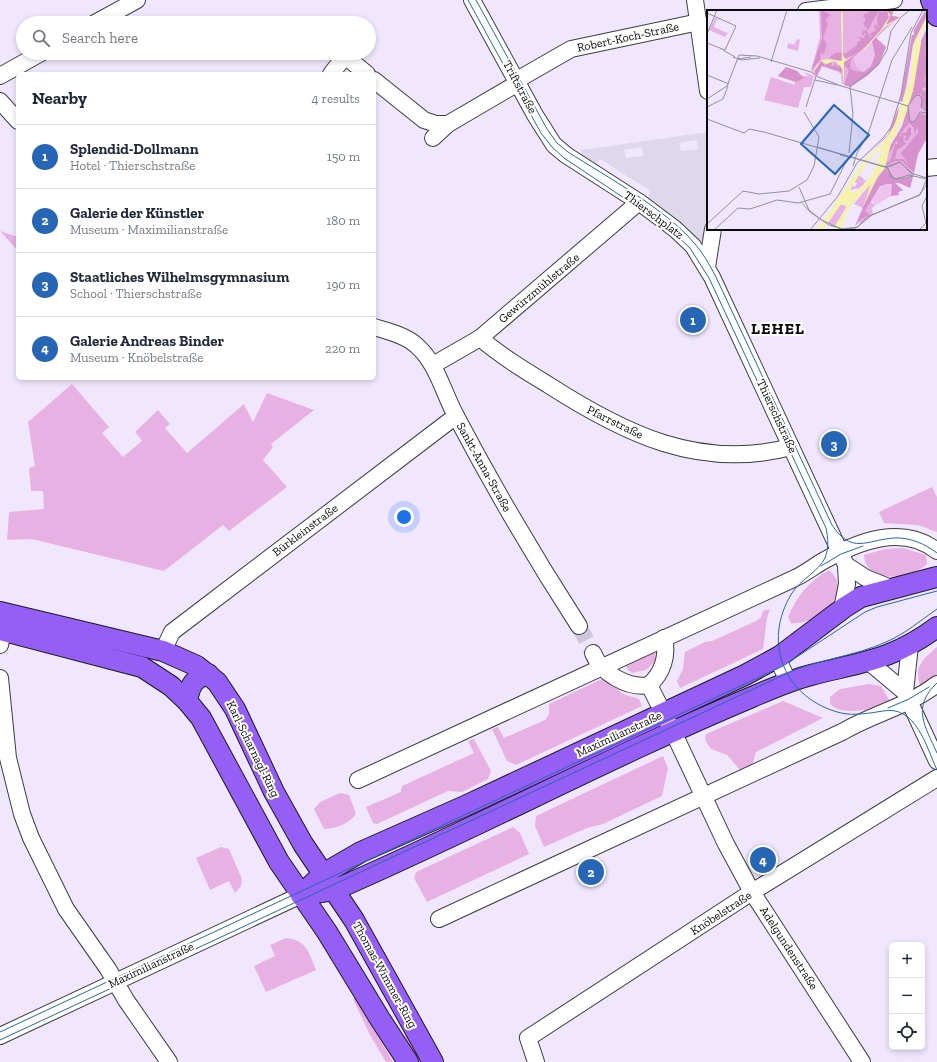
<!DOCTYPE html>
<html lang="en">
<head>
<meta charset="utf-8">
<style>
  :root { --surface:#fff; --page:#f6f6f7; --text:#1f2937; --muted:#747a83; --line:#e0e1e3; --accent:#2666b5 }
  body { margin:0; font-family:"Zilla Slab",serif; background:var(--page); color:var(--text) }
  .controls { position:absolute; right:12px; bottom:12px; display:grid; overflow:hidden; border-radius:6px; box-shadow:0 2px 6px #0003 }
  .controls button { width:36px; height:36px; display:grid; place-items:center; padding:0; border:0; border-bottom:1px solid var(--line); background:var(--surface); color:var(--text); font:20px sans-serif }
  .you { position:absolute; left:404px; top:517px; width:14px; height:14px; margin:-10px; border:3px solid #fff; border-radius:50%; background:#1a73e8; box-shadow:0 0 0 6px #1a73e833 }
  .badge { display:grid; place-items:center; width:26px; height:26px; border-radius:50%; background:var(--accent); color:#fff; font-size:13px; font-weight:700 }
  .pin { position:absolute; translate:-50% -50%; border:2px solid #fff; box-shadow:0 1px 4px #0006 }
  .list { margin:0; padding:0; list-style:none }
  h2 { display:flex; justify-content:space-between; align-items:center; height:52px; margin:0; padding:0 16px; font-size:17px }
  h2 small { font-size:13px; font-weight:400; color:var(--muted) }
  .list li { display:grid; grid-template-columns:26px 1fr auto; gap:12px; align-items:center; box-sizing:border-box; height:64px; padding:0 16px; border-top:1px solid var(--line) }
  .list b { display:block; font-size:15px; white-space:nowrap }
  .list p { margin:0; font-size:13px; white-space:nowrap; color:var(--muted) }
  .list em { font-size:13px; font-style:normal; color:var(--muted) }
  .icon { flex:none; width:22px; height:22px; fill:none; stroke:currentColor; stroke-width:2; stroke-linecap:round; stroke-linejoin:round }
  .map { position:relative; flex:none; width:937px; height:1062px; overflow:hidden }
  .search { position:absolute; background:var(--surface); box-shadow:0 2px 6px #0003; left:16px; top:16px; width:360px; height:44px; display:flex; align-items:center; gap:10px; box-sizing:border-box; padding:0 14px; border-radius:22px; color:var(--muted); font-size:15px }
  .panel { position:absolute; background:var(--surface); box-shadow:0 2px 6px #0003; left:16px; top:72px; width:360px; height:308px; border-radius:6px }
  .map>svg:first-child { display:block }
  .green { fill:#e7b2e3 }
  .plaza { fill:#dfd8ec; fill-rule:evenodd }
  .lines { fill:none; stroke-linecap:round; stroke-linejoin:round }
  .minor-tunnel { stroke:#cec6da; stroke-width:16; stroke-dasharray:16 8; stroke-linecap:butt }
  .minor-casing { stroke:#3d3d3d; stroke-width:18 }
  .major-casing { stroke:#1b1b1b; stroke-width:22 }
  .minor { stroke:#fff; stroke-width:16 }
  .major { stroke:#955ff6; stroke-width:20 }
  .tram { stroke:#2666b5; stroke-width:1 }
  .labels { text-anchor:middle; stroke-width:4; stroke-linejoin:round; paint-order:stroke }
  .street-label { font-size:12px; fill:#0a0a0a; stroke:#fff }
  .district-label { font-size:16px; font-weight:bold; letter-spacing:1px; fill:#0a0a0a; stroke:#fff }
  .inset-road { fill:none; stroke:#948f9d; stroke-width:1 }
  .view { fill:#2666b5; fill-opacity:0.15; stroke:#2666b5; stroke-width:2 }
  .inset-edge { fill:none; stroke:#0a0a0a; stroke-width:2 }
</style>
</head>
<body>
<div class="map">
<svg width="937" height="1062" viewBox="0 0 937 1062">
  <rect width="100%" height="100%" fill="#f0e7ff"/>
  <g class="green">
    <polygon points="0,231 18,237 18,251"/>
    <polygon points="72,384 109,427 102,433 123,457 142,441 135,432 158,410 170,424 165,428 187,453 244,404 253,422 267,393 314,410 271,444 273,447 263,460 287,487 229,531 223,525 164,571 32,539 7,540 9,512 44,509 43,491 31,491 29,468 35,466 28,422"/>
    <polygon points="932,487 937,497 937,532 918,525 884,523 879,512"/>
    <path d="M903,548l23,7 1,9c-16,15 -61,22 -63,-9l21,-6z"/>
    <path d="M829,570c27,23 -13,56 -38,53l-3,-6c9,-21 21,-36 41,-47z"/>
    <polygon points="770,609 767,618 763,649 680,688 677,681 683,669 685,652 705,642 712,641 756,621 761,617 763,611"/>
    <path d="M937,647v31l-16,9c-8,-20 1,-27 16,-40z"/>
    <polygon points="655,651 656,661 646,670 632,673 628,670 624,663"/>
    <polygon points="604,678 623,694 639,699 642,706 516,765 507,761 492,729 498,727 504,738 545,720 549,714 549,704"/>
    <path d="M869,684l12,2 10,17c-14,6 -49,14 -61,1v-7l10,-8z"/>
    <polygon points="783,701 823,718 756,752 752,766 741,771 727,755 711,749 705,740 706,734"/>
    <polygon points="474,739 491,771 488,779 462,792 448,791 377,824 373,823 366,807 401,792 402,786 474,753 468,741"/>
    <polygon points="663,756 668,768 662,796 603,824 587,828 544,847 535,826 536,816"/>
    <path d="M340,793l9,2 7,19c-6,9 -21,15 -32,15l-10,-20 6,-7z"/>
    <polygon points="513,827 520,833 529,854 427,902 414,878 416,872"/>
    <polygon points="221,847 229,849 242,879 241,886 235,893 229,881 210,890 196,858"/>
    <path d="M286,938c21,2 23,15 30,32l-50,22 -12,-26 21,-10 -5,-11z"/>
    <polygon points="356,998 393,1062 386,1062 370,1035 353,999"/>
    <polygon points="406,1034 408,1034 425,1062 417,1062 404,1039"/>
  </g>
  <path class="plaza" d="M708,132v73l-5,36 -3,1 -12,-13 -41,-31 4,-7 -51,-32 -4,6 -15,-10v-5zM697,140l1,9 -17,2 -2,-8zM642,147l1,9 -17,2 -2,-8z"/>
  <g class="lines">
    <polyline class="minor-tunnel" points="579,626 593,653"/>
    <defs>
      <g id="minor">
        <polyline points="472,0 535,115 554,145 566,155 639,202 675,229 693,246 712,277 846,565 847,584 842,609"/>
        <polyline points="695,0 708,91"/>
        <polyline points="806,11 894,0"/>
        <polyline points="95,23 137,0"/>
        <polyline points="331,74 345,56 367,74"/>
        <polyline points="0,76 41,53"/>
        <polyline points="374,80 424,120 436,124 448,124"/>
        <polyline points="517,80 571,49 699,22"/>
        <polyline points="0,101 18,121"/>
        <polyline points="433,138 448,124 518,83"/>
        <polyline points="926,168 937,167"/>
        <polyline points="707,267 713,229"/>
        <path d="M374,327c13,4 31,8 42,18 21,18 27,47 40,71 38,72 79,142 123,210"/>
        <path d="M480,338c21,18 44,32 67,46 76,49 152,87 244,63"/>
        <polyline points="433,365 480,338 639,202"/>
        <polyline points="846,565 866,578 891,588"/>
        <polyline points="0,645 3,631"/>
        <polyline points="163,651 172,632 456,416"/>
        <path d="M593,653c8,20 35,36 56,32 14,-12 19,-30 15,-47"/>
        <polyline points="779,657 781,666 789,683"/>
        <polyline points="869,662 905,692 937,761"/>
        <polyline points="0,678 8,758 22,814 31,838 66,909 108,969 126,1000 169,1062"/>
        <polyline points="649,685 677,740 726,844 752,892 862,1062"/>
        <polyline points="905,692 910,645"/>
        <path d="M358,780l435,-201c12,-5 21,-13 32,-19 34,-19 78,-36 112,-9"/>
        <path d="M439,919l403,-187c32,-19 65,-25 95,-48"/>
        <polyline points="0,1036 301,895"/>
        <polyline points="536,1062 528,1038 752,892 937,778"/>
      </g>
      <g id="major">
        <polyline points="931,0 937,16"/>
        <polyline points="0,612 163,651 197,666 217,682 235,709 274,792 303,844 354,920 433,1062"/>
        <polyline points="0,630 142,667 171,686 187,701 201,718 279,862 327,932 380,1019 408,1062"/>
        <path d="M187,701c3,-15 6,-23 21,-27"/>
        <polyline points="301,895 323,874 361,852 465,806 745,675 780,656 845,607 861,597 937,577"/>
        <path d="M301,895l33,-5c141,-61 277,-134 418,-193 19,-8 39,-17 59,-22 51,-13 82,-15 126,-48"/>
      </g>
    </defs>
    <use href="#minor" class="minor-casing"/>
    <use href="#major" class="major-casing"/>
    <use href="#minor" class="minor"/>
    <use href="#major" class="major"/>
    <g class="tram">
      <path d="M468,0l73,133 11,14 12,11 105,70 21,20 19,30 117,250c2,10 3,20 -1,30 -6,13 -25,22 -33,35 -31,50 -7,106 49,120 14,3 29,0 42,-2 33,-6 43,35 54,59"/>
      <path d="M476,0l71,129 10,14 11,9c39,25 98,57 127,92 8,9 14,20 20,31l117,250c20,30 34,15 62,13 16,-1 31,6 43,15"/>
      <polyline points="821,566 841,554 863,546"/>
      <path d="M937,683c-26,24 -12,43 0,70"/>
      <polyline points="888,708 909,699 929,687"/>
      <polyline points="0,1032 783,666 865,612 877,607 937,591"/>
      <path d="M0,1040l790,-368c31,-13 65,-16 96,-30 19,-8 35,-22 51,-33"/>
    </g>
  </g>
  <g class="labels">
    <g class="street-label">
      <text transform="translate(628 37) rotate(-12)" y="4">Robert-Koch-Straße</text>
      <text transform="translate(520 87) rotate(62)" y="4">Triftstraße</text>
      <text transform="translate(654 215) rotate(37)" y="4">Thierschplatz</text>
      <text transform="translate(539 288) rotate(-40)" y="4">Gewürzmühlstraße</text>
      <text transform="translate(777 416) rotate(65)" y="4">Thierschstraße</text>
      <text transform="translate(615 422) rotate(26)" y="4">Pfarrstraße</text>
      <text transform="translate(484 467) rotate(61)" y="4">Sankt-Anna-Straße</text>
      <text transform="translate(305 530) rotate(-37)" y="4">Bürkleinstraße</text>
      <text transform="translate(619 734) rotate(-25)" y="4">Maximilianstraße</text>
      <text transform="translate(253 749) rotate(64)" y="4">Karl-Scharnagl-Ring</text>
      <text transform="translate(721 913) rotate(-33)" y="4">Knöbelstraße</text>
      <text transform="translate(789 948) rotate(57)" y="4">Adelgundenstraße</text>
      <text transform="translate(151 965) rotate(-25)" y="4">Maximilianstraße</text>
      <text transform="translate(385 975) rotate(61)" y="4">Thomas-Wimmer-Ring</text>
    </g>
    <g class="district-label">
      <text x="778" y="334">LEHEL</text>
    </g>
  </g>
  <g transform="translate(707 10)">
    <rect width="220" height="220" fill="#f0e7ff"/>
    <path d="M112,0h74l-1,6 7,1 -23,21 10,9 -7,17 -11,11 -18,12 -8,-3 -1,-10 -4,-3 -16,-5 -4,10 -6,-5 9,-34zM8,8l5,2h-4l-2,7 13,6 3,-3 -5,7 -16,-7zM220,18v110l-9,16 -8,34 -11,-6 -4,1 8,7 -12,6 -5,-11 -6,1 -9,16 5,3 -4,3 1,6 -14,11 4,-17 -9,-4 29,-36 6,-20 14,-24 9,-33 9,-50zM90,29l3,1 -2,11 -11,-3 1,-5 6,2zM79,57l11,4 4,5h7l-4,-4 10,4 -3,11h-7l-6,21 -34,-8 7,-23 24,8v-3l-17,-6zM152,165l7,6 -6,7 -9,2 1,-5 3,2 2,-4 -3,-2zM134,194l6,2 -12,20 -7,-3z" fill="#e7b2e3"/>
    <path d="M114,0l10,5 -6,5 3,4 -5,14 4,6 -3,10 -4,-1 1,6 -10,11 11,-31zM161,0h11l-11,20 -5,-6 3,-5 -3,-3 3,-3 3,1zM175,0h11l-1,6 7,1 -1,2 -13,7 -24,26 -17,7 -1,-8 2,3 12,-9v-3l4,-1 -2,-4 5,1 2,-6 -4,4v-5l5,-1 3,7 1,1 -1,-4 6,-4 -2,-2 1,-4 3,3 -1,-8 2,-7h6zM218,1l2,5 -14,29 -7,43 -4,14 -2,-1 12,-66h2v-5zM190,11l-11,6 -10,11 10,9 -7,17 -11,11 -18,12 -6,-2 5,-14 -4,-6 -1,4v-7l21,-13 20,-22zM165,31l-8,31 -10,-1 2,-5 -2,5 -4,-3 1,-8zM220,18v47l-4,9 4,-6v9l-5,1 1,3 4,-1v20l-6,-4v-11l-4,-1 -8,10 12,-63zM135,42l-1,10 -12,-4 6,-5zM114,51l4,4 7,-3 -1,4h3l2,-4 1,6 3,-5 3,10 -21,-7 -5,10 -3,-5zM79,57l11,4 7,7 -8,4 -18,-6zM192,96l-2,15 -9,15 -26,23 26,-24zM201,98l2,14h5l5,-9 7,3v22l-9,16 -4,19 -12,-12h-7l-9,5v-4l4,-1 5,-17h3l-1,-4 -9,15 2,-9 11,-17zM202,113l5,5 1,7 2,-8 2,5 -18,21 7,11 -5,-5h-8l2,-9 9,-6 -3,-4 1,-5 3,1 -3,4 3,1 4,-6v-7l-3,-1 -1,5 -6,2 1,3 -3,-1zM178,158l10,13 18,-4 -3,11 -11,-5h-4l8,7 -5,2 1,3 -8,1 -2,-4 2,-8 -11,2 -15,25 5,4 -7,3 -8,8 17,-40z" fill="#d792cd" fill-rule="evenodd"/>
    <path d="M165,31l3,14 -4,11 -7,6 -7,-4 -4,-10zM179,174h6l-1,12 -15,9 -4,-5 8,-13z" fill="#ecc4ee"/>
    <path d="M134,0l2,4v41l3,5 15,-8 20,-22 8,-13 -2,-7 3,5 1,-5 -1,6 -4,9 28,-15 -29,17 -20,22 -21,13v23l-2,-17 -7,-7 -9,3 -5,-3 -7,11h-1l4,-7 5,-5 7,-1 13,2zM220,6v8l-8,13 2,6 -8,48 -9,27 -7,11v6l-5,4 -7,29 -7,8 -15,31 8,-23 -21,22 -9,24h-8l14,-23 -6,-3 -18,25 -9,1 8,-7 42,-63 22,-21 8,-13 16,-46 4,-38zM177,135l-11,28 -12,15 -6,4 -6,-1 19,-30z" fill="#f4f2ad" fill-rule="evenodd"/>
    <path class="inset-road" d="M0,3l29,13 -11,24 -18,-7M0,24l10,-24M16,40l12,7M26,47l8,3 19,-2M30,49l14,-2M64,52l16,-52M0,65l22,9M108,70l22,5M131,75l70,21M0,89l20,-13 12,-31 18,1 54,16 7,5 21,8M201,96l2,16 5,-1 5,-9 7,1M201,96l7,-10 4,-1 3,4 -1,8 6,4M0,97l16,-8 5,-13M99,97l10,-31M0,109l37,14 5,-4 15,3 124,36 3,9 5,2 13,-4 18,4M110,137l69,20 14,-5 11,11 16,5M142,143l4,-39 -3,-27 28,-22 9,-15 4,-19 10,-14 9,-7M133,145l12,3M146,156l4,-13 11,-19 24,-74 20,-33M176,156l5,1 12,-5 14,13M179,157l9,13 19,-4M92,177l10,23 11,9 21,10 17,-2M94,192l9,10 19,13 14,4 13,-1 16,-13 47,-20 7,-9 1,-13M0,214l36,-33 16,3 30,-3 18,-11 7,-14 5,-29 -15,-25M151,217l9,-10 53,-22 7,-17M7,220l24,-22 12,1 27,-9 21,3 32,-9 17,-34M103,220l28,-34 19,-33 27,-26 7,-10 10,-32 10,-62 12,-23M212,220l7,-7 -4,-17 5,-10"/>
    <path class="view" d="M127,95l35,30 -34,39 -34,-30z"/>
    <rect width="220" height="220" class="inset-edge"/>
  </g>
</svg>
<div class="controls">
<button>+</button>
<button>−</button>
<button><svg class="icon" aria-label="locate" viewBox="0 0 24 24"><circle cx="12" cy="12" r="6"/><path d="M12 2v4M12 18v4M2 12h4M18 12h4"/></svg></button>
</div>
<div class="you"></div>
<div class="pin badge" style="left:693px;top:320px">1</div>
<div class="pin badge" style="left:591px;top:872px">2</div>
<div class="pin badge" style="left:834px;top:444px">3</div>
<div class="pin badge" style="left:763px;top:860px">4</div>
<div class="search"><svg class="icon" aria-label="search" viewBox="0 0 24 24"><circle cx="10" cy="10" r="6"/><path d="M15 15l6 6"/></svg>Search here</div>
<section class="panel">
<h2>Nearby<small>4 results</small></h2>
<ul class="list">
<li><span class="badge">1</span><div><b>Splendid-Dollmann</b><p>Hotel · Thierschstraße</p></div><em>150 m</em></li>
<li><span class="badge">2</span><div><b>Galerie der Künstler</b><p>Museum · Maximilianstraße</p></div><em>180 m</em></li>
<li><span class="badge">3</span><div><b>Staatliches Wilhelmsgymnasium</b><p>School · Thierschstraße</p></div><em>190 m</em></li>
<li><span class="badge">4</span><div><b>Galerie Andreas Binder</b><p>Museum · Knöbelstraße</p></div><em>220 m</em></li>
</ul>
</section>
</div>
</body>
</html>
